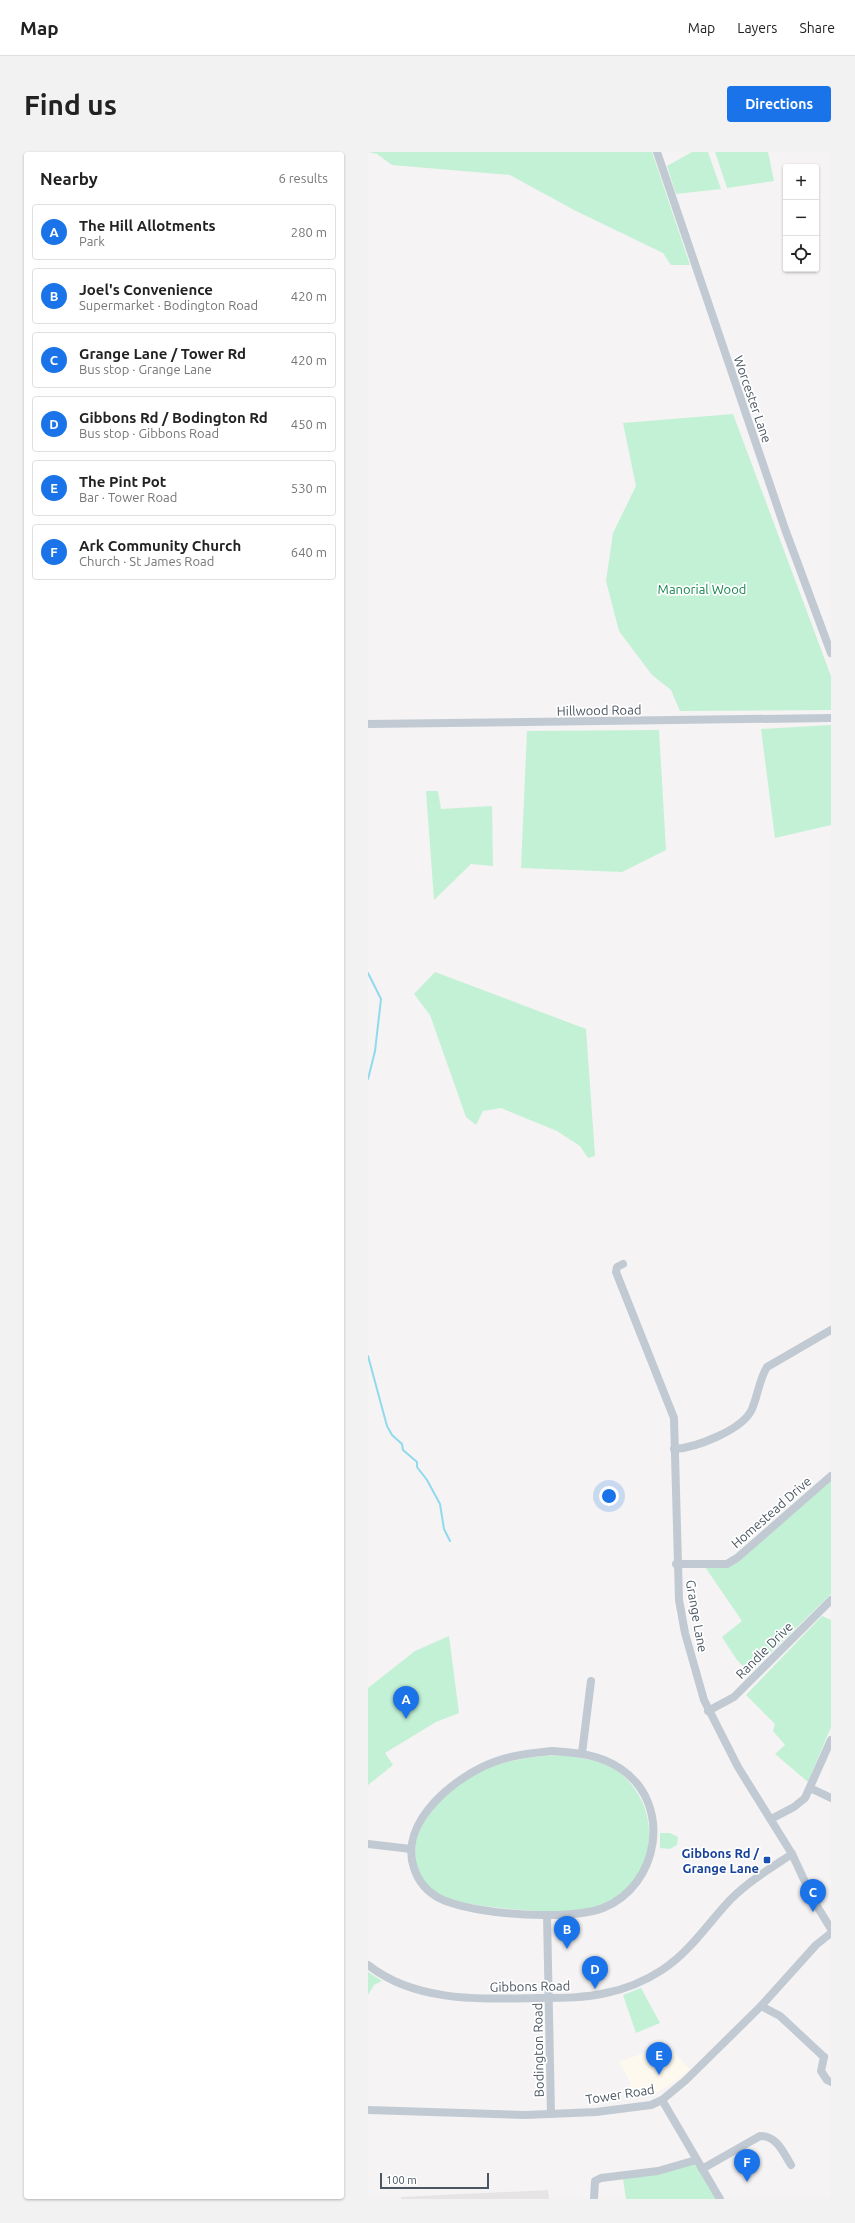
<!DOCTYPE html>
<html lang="en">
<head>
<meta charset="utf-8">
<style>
  :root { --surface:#fff; --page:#f2f2f2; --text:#222; --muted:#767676; --line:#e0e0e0; --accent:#1a73e8 }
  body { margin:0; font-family:Ubuntu,sans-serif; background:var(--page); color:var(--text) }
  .controls { position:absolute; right:12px; top:12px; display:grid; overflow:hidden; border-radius:4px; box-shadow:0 1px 3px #0004 }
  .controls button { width:36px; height:36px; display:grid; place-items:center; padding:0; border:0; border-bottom:1px solid var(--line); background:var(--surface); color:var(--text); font:20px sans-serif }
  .scale { position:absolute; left:12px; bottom:10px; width:109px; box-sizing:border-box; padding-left:4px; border:2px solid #4a5661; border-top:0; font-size:11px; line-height:14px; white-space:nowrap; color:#4a5661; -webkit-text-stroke:3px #fff; paint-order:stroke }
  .you { position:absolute; left:241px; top:1344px; width:14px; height:14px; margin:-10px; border:3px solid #fff; border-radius:50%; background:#1a73e8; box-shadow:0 0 0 6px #1a73e833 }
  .badge { display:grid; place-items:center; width:26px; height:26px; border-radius:50%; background:var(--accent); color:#fff; font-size:13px; font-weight:700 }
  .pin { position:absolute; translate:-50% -33px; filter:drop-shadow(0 1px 2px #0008) }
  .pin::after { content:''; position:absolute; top:21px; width:14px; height:12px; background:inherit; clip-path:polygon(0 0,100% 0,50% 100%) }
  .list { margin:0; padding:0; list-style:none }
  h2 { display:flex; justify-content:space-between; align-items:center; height:52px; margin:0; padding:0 16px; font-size:17px }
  h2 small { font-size:13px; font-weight:400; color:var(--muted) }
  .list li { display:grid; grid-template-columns:26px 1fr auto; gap:12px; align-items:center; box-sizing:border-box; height:56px; margin:0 8px 8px; padding:0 8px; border:1px solid var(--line); border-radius:4px }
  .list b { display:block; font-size:15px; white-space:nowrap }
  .list p { margin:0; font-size:13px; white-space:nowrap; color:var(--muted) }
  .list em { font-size:13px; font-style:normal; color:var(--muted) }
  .icon { flex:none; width:22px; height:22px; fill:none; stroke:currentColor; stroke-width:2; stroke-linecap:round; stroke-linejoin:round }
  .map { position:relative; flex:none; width:463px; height:2047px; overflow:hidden; border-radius:4px }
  header { display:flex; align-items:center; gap:24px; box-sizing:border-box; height:56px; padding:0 20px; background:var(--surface); border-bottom:1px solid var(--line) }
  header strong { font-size:19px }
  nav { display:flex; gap:22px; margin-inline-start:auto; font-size:14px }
  .intro { display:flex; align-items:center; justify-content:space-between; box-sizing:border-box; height:96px; padding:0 24px }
  h1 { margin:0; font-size:28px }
  .button { padding:10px 18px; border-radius:4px; background:var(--accent); color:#fff; font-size:14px; font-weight:700 }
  main { display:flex; gap:24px; padding:0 24px }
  aside { flex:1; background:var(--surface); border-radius:4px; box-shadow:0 1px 3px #0004 }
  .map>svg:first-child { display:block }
  .commercial { fill:#fdf9ef }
  .education { fill:#e6e4e5 }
  .green { fill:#c3f1d5 }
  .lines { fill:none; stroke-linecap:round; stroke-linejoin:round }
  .stream { stroke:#90daee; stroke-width:2 }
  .minor { stroke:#c1cad2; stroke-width:8 }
  .transit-dot { fill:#1a4fb4; stroke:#fff; stroke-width:1.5 }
  .labels { text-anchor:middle; stroke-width:3.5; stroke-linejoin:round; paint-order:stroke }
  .street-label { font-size:13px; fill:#4a5661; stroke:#fff }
  .park-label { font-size:13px; fill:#17864f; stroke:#fff }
  .transit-label { font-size:13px; font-weight:bold; fill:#164399; stroke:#fff; text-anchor:end }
</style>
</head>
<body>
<header>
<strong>Map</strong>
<nav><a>Map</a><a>Layers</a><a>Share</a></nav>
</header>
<div class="intro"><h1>Find us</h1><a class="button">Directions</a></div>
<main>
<aside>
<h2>Nearby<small>6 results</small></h2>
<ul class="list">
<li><span class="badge">A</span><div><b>The Hill Allotments</b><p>Park</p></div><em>280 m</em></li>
<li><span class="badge">B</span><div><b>Joel's Convenience</b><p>Supermarket · Bodington Road</p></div><em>420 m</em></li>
<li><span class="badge">C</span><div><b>Grange Lane / Tower Rd</b><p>Bus stop · Grange Lane</p></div><em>420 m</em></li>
<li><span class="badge">D</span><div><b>Gibbons Rd / Bodington Rd</b><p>Bus stop · Gibbons Road</p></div><em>450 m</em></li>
<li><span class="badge">E</span><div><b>The Pint Pot</b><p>Bar · Tower Road</p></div><em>530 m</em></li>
<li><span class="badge">F</span><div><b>Ark Community Church</b><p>Church · St James Road</p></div><em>640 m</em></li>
</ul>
</aside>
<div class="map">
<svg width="463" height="2047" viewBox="0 0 463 2047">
  <rect width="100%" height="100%" fill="#f5f3f3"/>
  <polygon class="commercial" points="296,1889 322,1917 311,1927 287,1942 263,1946 262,1930 251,1910 276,1901 279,1907"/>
  <polygon class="education" points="180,2038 181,2047 33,2047 33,2045"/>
  <g class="green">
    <polygon points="0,0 284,0 322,113 303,113 295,101 206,58 142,23 24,13 9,2"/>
    <polygon points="324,0 340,0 353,37 308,42 299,14"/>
    <polygon points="347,0 400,0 406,29 359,36"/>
    <polygon points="365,262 463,524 463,558 312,559 303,538 284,523 251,479 238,429 245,381 268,334 255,271"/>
    <polygon points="463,573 463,673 407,686 393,577"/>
    <polygon points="291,578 298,698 254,720 153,716 159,579"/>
    <polygon points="58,639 70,639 73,657 124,654 125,714 103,712 66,748"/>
    <polygon points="67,820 218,877 227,1004 220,1006 212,994 189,979 133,956 115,959 108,973 98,965 62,863 46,842"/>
    <polygon points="463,1329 463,1442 382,1521 369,1508 354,1485 374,1469 337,1415 367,1412"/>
    <polygon points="454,1464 463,1468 463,1575 440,1630 407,1602 417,1593 405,1579 407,1572 378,1543"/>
    <polygon points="81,1484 91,1561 68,1570 17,1601 25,1613 0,1633 0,1536 47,1499"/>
    <path d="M190,1603c22,3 46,4 63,19 43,36 36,105 -15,129 -34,16 -111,5 -148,-1 -14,-3 -28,-11 -36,-24 -23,-39 16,-82 48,-101 28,-16 56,-20 88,-22z"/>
    <polygon points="292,1681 302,1681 310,1685 309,1693 302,1697 292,1696"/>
    <polygon points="0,1820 14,1829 6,1833 0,1843"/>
    <polygon points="273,1836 292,1871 268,1881 255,1843"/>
    <polygon points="327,2011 349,2047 258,2047 255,2027"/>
  </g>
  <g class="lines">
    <g class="stream">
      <polyline points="0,821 13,847 7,899 0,927"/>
      <polyline points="0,1204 19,1274 24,1283 34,1292 35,1298 49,1310 49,1315 59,1328 72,1352 76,1377 82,1389"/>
    </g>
    <g class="minor">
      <polyline points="289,0 417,377 463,501"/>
      <polyline points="0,572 463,566"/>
      <polyline points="255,1112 249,1115 248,1120 306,1266 311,1448 317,1481 336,1548 370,1615 424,1702 447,1751 463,1777"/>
      <path d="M306,1297c21,-1 69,-19 78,-40 6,-14 7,-29 15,-42l64,-37"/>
      <polyline points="308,1412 359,1412 369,1406 463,1324"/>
      <polyline points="340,1559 366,1545 463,1448"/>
      <path d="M184,1599c25,2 48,3 69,18 52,35 38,117 -18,139 -29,11 -91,7 -121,2 -30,-5 -58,-11 -68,-42 -16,-46 42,-92 80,-106 19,-7 38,-9 58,-11z"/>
      <polyline points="214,1601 223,1529"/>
      <polyline points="442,1636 463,1646"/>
      <polyline points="403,1667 426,1655 437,1646 463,1588"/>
      <polyline points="0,1692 43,1697"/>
      <polyline points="179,1763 183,1962"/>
      <path d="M0,1813c48,38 114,34 172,33 22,0 45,0 66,-5 20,-4 39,-12 56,-23 28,-18 46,-47 69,-71 18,-18 40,-31 61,-45"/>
      <polyline points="393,1854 412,1864 456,1905"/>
      <polyline points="456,1905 453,1919 459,1928 463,1930"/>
      <polyline points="294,1948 352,2047"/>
      <polyline points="0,1958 157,1963 228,1960 283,1953 294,1948 318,1928 393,1854 448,1793 463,1781"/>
      <path d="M334,2017l58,-33c17,0 23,16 31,29"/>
      <polyline points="226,2047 227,2029 233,2026 290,2019 328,2008"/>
    </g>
  </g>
  <rect class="transit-dot" x="395" y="1704" width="8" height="8" rx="2"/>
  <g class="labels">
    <g class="street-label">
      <text transform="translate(385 247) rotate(71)" y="5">Worcester Lane</text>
      <text transform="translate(231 558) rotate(-1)" y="5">Hillwood Road</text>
      <text transform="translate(403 1360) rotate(-41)" y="5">Homestead Drive</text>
      <text transform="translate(329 1464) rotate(80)" y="5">Grange Lane</text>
      <text transform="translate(396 1498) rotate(-45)" y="5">Randle Drive</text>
      <text transform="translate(162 1834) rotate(-1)" y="5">Gibbons Road</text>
      <text transform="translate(170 1898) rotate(-91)" y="5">Bodington Road</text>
      <text transform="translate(252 1942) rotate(-9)" y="5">Tower Road</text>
    </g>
    <g class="park-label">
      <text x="334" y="442">Manorial Wood</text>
    </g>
    <g class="transit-label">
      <text x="391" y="1706">Gibbons Rd /<tspan x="391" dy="15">Grange Lane</tspan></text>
    </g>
  </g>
</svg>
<div class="controls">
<button>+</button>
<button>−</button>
<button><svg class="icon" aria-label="locate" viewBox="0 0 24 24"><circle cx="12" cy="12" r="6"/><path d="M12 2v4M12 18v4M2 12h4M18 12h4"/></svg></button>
</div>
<div class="scale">100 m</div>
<div class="you"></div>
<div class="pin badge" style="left:38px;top:1567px">A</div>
<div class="pin badge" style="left:199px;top:1797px">B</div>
<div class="pin badge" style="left:445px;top:1760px">C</div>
<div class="pin badge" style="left:227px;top:1837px">D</div>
<div class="pin badge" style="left:291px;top:1923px">E</div>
<div class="pin badge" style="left:379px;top:2030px">F</div>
</div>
</main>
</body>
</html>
